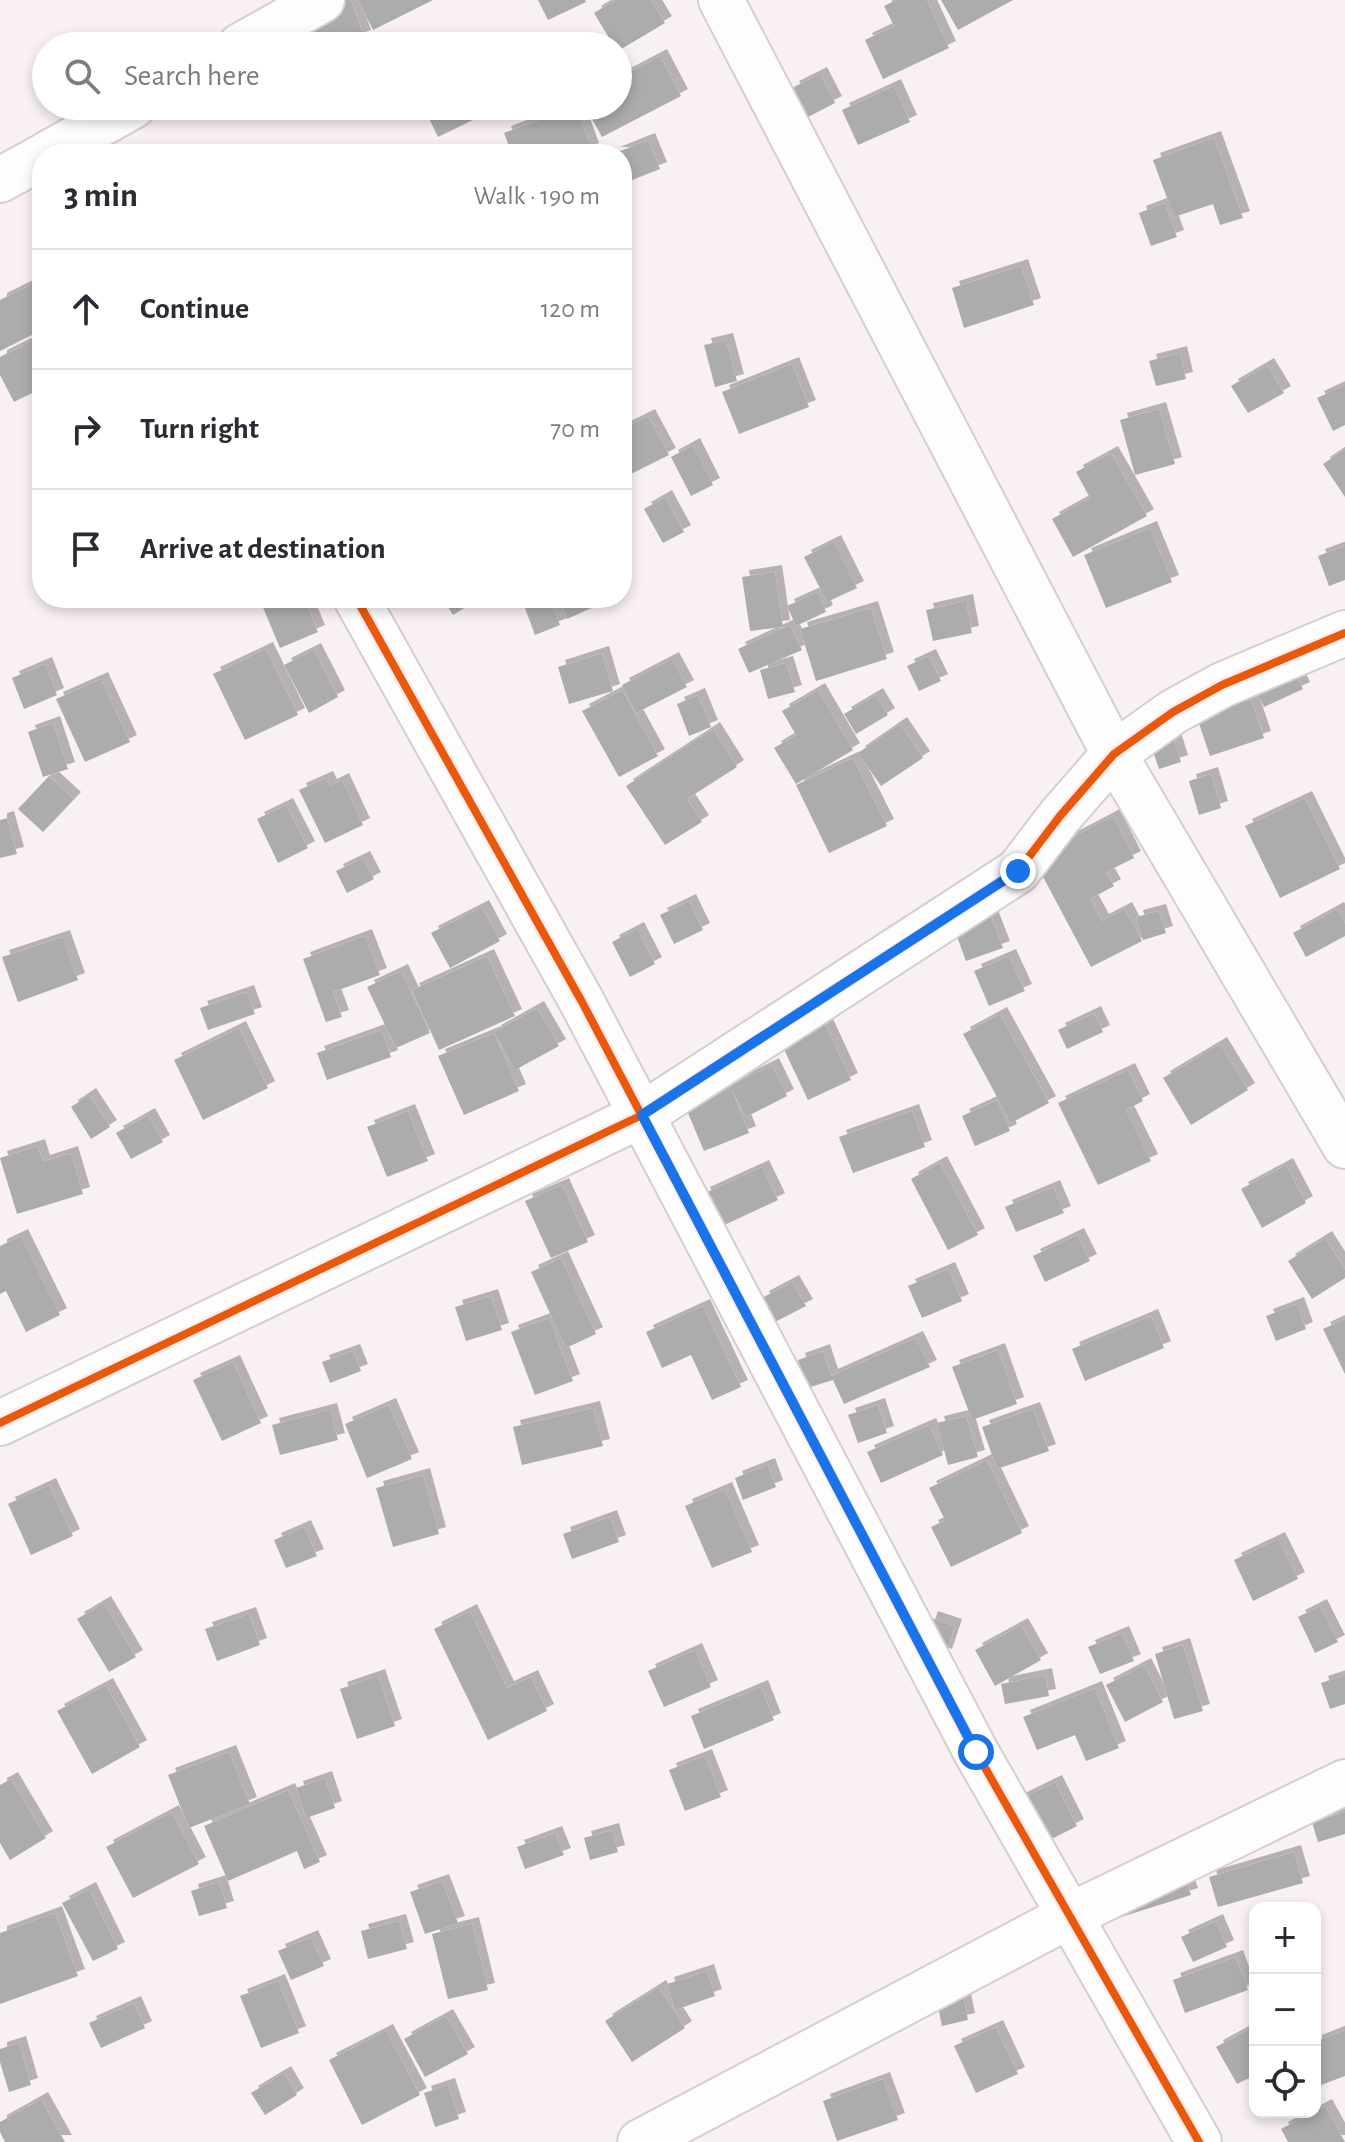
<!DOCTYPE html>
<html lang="en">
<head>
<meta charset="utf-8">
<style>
  :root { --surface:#fff; --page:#f2f2f3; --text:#2b2b33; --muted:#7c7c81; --line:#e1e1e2 }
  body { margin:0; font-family:"Alegreya Sans",sans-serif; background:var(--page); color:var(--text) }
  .controls { position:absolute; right:24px; bottom:24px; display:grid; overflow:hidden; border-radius:16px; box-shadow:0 4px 12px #0003 }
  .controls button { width:72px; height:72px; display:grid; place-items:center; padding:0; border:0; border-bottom:2px solid var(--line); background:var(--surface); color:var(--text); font:40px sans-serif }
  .stop { position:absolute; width:24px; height:24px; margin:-18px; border:6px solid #1a73e8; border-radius:50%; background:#fff }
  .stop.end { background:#1a73e8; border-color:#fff; box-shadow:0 2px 8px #0008 }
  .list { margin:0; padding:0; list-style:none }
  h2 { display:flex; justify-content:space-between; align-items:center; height:104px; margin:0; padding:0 32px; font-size:34px }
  h2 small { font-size:26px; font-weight:400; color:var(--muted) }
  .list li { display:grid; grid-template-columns:52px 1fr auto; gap:24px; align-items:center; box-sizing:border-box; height:120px; padding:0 32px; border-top:2px solid var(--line) }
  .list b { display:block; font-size:30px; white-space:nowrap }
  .list em { font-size:26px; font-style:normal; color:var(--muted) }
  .icon { flex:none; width:44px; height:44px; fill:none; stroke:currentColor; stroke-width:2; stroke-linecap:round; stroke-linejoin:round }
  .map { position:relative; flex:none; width:1345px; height:2142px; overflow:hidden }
  .search { position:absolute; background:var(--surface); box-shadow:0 4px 12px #0003; left:32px; top:32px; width:600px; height:88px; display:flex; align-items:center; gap:20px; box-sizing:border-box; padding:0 28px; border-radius:44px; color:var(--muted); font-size:30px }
  .panel { position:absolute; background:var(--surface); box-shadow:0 4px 12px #0003; left:32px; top:144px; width:600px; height:464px; border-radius:32px }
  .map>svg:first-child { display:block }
  .building { fill:#abacab; filter:url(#shadow) }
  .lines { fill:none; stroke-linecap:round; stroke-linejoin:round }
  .minor-casing { stroke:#d6cdce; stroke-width:48 }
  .minor { stroke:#fefdfd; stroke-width:44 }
  .cycleway-casing { stroke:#fdecee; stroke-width:13 }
  .cycleway { stroke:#e8590c; stroke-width:8 }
  .route { stroke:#1a73e8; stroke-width:10 }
</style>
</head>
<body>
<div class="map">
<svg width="1345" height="2142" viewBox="0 0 1345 2142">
  <defs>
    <filter id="shadow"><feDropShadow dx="7" dy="-7" stdDeviation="0" flood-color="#0004"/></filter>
  </defs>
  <rect width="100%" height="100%" fill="#f9f0f1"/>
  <g class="building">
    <polygon points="334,0 351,0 364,37 338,46 307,46 296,14"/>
    <polygon points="358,0 433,0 373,30"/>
    <polygon points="538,0 585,0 586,2 548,20"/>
    <polygon points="615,0 651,0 665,23 618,51 618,46 614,46 594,13"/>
    <polygon points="896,0 927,0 949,48 883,79 865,40 894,26 884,6"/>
    <polygon points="941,0 1013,0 958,30"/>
    <polygon points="660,56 681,96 602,137 585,106 618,106 618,78"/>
    <polygon points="820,74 835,103 808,117 792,88"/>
    <polygon points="894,86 910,122 858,145 842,110"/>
    <polygon points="423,106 471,106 477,118 438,137"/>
    <polygon points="576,106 592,150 581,154 512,154 504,133"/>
    <polygon points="1214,138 1243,218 1220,225 1213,204 1174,217 1153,160"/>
    <polygon points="648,140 660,169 622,184 622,154 613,154"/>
    <polygon points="1165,203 1177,237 1151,246 1139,213"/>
    <polygon points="1021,266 1034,305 964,328 952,288"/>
    <polygon points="42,279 42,330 0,351 0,300"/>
    <polygon points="42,336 42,388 14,402 0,375 0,357"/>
    <polygon points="726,340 737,381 715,387 704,345"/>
    <polygon points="1180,353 1186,379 1156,386 1149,361"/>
    <polygon points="792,364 809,407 739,434 722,392"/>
    <polygon points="1267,365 1284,393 1248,413 1231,386"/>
    <polygon points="1345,385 1345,425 1333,431 1317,398"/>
    <polygon points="1159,409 1175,464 1135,475 1120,420"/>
    <polygon points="648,416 669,455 625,477 622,472 622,429"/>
    <polygon points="693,445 713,485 691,496 671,457"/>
    <polygon points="1345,449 1345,497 1323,464"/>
    <polygon points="1111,453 1147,516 1073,557 1052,519 1090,498 1076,472"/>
    <polygon points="665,497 684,532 663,543 644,509"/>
    <polygon points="1150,528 1172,582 1106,608 1084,555"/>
    <polygon points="834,542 857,588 827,602 804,557"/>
    <polygon points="1345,546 1345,580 1329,586 1318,556"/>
    <polygon points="775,572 783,627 750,631 742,577"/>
    <polygon points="818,592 826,612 796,626 787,606"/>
    <polygon points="259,598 304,598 318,632 280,648"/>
    <polygon points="442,598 480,598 453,615"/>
    <polygon points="529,598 549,598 560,625 535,635 522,600"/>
    <polygon points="558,598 593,598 596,606 567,619"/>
    <polygon points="966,601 972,633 933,641 926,610"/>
    <polygon points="871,608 887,659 816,681 800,629"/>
    <polygon points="790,625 802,650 749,673 738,649"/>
    <polygon points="266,649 298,715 245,740 213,674"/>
    <polygon points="314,650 338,697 309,713 284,665"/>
    <polygon points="602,653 613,691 569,704 558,667"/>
    <polygon points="929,656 941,681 919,691 907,666"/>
    <polygon points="672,659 687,687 636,713 622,685"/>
    <polygon points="1289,659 1303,689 1264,707 1249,677"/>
    <polygon points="786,663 795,692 768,699 760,670"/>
    <polygon points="45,664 57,695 24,709 12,678"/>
    <polygon points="101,679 130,742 85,762 56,699"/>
    <polygon points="1246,685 1264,738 1210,756 1192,703"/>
    <polygon points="622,690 658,756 619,777 582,711"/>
    <polygon points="818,690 853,750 796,784 774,748 796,735 782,711"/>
    <polygon points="698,695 711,727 689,736 677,704"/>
    <polygon points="876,695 888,715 856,734 844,714"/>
    <polygon points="53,723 68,769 43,777 28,732"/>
    <polygon points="1169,723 1181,762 1159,769 1146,730"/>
    <polygon points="900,724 923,758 881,786 858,753"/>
    <polygon points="713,729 737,767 687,799 702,822 665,845 626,786"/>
    <polygon points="853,758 887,826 829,853 796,785"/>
    <polygon points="1211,774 1221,808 1199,815 1189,781"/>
    <polygon points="49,776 74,799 43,832 18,809"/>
    <polygon points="326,778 330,786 342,780 363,825 325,843 299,790"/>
    <polygon points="1305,798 1340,869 1280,898 1245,826"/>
    <polygon points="286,805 308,848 278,863 257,819"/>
    <polygon points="1113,816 1134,858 1106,872 1114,886 1090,899 1102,921 1125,909 1142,941 1091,967 1033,858"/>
    <polygon points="7,818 17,854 0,858 0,820"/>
    <polygon points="363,858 374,879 347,893 336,871"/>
    <polygon points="984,899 1003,948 966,961 948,912"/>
    <polygon points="689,901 703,930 674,944 660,915"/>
    <polygon points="482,907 500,941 450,968 431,933"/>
    <polygon points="1337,909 1345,923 1345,936 1306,957 1293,933"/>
    <polygon points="1159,911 1166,933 1143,940 1136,917"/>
    <polygon points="637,929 655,964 630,977 612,942"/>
    <polygon points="365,936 380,975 333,992 342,1017 326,1022 303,959"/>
    <polygon points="63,937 78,980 18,1002 2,957"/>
    <polygon points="487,956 515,1016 439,1050 412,990"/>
    <polygon points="1009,956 1025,991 989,1006 974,971"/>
    <polygon points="401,971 430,1033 396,1048 367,987"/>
    <polygon points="247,992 255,1014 208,1030 200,1008"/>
    <polygon points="816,1004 851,1080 808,1100 772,1024"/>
    <polygon points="537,1008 559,1046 515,1070 494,1032"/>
    <polygon points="1094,1013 1103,1032 1067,1049 1058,1030"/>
    <polygon points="1000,1014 1049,1103 1011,1123 963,1034"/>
    <polygon points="239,1028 268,1088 203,1120 174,1060"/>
    <polygon points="381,1030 391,1057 327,1080 317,1053"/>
    <polygon points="494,1033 519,1091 464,1115 438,1056"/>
    <polygon points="1220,1044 1248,1090 1191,1125 1163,1078"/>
    <polygon points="772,1065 787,1096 746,1117 730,1086"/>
    <polygon points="1128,1070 1143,1101 1126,1110 1151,1161 1098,1185 1058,1103"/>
    <polygon points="731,1088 749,1133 704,1151 685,1106"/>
    <polygon points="89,1095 110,1127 91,1139 71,1107"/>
    <polygon points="997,1100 1010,1131 975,1146 962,1116"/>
    <polygon points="408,1111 428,1161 387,1177 367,1127"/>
    <polygon points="912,1111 925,1147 853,1173 839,1137"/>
    <polygon points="148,1115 163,1142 131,1159 116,1133"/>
    <polygon points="38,1146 43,1162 71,1153 83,1194 17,1214 0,1158"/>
    <polygon points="940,1163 978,1235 948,1250 911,1179"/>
    <polygon points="1286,1165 1306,1203 1262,1228 1241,1189"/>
    <polygon points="762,1167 778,1200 718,1228 703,1194"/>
    <polygon points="562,1185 588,1242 551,1258 525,1201"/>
    <polygon points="1053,1187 1064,1213 1016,1232 1005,1207"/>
    <polygon points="1077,1235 1090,1261 1045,1282 1033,1256"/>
    <polygon points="21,1236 60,1315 26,1332 6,1291 0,1294 0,1246"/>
    <polygon points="1325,1238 1345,1269 1345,1278 1312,1299 1288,1261"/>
    <polygon points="561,1258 596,1334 566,1348 531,1272"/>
    <polygon points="948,1269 962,1301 922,1318 908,1286"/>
    <polygon points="792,1282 806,1306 775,1322 762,1298"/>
    <polygon points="491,1296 502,1330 466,1341 455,1307"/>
    <polygon points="1297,1304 1306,1329 1276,1341 1266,1316"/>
    <polygon points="703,1306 741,1387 712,1400 691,1355 662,1368 646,1332"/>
    <polygon points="1151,1316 1164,1348 1085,1381 1072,1349"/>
    <polygon points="549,1318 573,1381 535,1395 511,1332"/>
    <polygon points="1345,1319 1345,1374 1323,1329"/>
    <polygon points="916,1338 930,1367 844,1404 833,1380 807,1388 798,1360 823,1351 831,1376"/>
    <polygon points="998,1350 1017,1404 972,1420 952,1367"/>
    <polygon points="353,1351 361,1371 330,1383 322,1362"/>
    <polygon points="233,1362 261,1423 222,1441 193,1380"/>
    <polygon points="389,1405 412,1459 367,1478 345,1424"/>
    <polygon points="878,1405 887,1433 858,1443 848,1415"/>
    <polygon points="593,1408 603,1446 522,1465 513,1427"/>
    <polygon points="1033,1409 1049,1451 997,1469 982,1427"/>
    <polygon points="330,1410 338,1440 280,1455 272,1425"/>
    <polygon points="966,1416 978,1457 948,1465 937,1423"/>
    <polygon points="929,1425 943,1455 881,1483 867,1452"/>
    <polygon points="987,1460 1022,1533 951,1567 931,1527 945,1520 929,1488"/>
    <polygon points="768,1465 776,1487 743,1500 735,1478"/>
    <polygon points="423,1475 439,1534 393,1547 376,1488"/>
    <polygon points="49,1485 73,1536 31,1555 8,1504"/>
    <polygon points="725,1489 752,1552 712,1568 685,1506"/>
    <polygon points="610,1517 619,1542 572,1559 563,1534"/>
    <polygon points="304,1527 317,1556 286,1568 274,1540"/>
    <polygon points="1278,1539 1298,1579 1253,1601 1234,1560"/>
    <polygon points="104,1603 136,1657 109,1672 77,1619"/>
    <polygon points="1320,1606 1338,1642 1315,1653 1298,1617"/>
    <polygon points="470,1611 507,1688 531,1677 547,1711 488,1740 434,1629"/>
    <polygon points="249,1614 260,1645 217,1661 205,1629"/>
    <polygon points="931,1618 955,1626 945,1656 921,1648"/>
    <polygon points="1021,1625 1041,1660 995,1686 975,1650"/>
    <polygon points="1122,1633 1134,1661 1100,1674 1088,1647"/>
    <polygon points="1183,1645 1203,1711 1174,1719 1155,1654"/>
    <polygon points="695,1650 711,1687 664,1707 648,1671"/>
    <polygon points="1144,1665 1163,1702 1125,1722 1106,1685"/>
    <polygon points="1045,1675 1049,1696 1005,1704 1001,1684"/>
    <polygon points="1345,1675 1345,1704 1330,1709 1321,1683"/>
    <polygon points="378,1676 395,1726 357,1739 340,1689"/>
    <polygon points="106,1685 140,1747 92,1774 57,1711"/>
    <polygon points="761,1687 774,1720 704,1749 691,1716"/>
    <polygon points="1095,1688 1119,1748 1086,1761 1075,1735 1037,1750 1023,1717"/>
    <polygon points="229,1752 250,1804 189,1828 168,1775"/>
    <polygon points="705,1756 721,1797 685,1811 669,1770"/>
    <polygon points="325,1778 335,1808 306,1818 296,1788"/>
    <polygon points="11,1779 46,1838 10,1860 0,1843 0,1785"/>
    <polygon points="1055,1782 1077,1826 1040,1845 1018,1800"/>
    <polygon points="1320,1787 1329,1817 1345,1812 1345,1834 1318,1842 1303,1792"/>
    <polygon points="288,1790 320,1862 304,1869 297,1851 228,1881 204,1826"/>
    <polygon points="172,1812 199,1864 133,1898 106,1847"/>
    <polygon points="612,1830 618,1852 590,1860 584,1838"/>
    <polygon points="555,1833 564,1855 525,1869 517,1847"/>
    <polygon points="1294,1852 1303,1883 1218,1907 1209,1877"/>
    <polygon points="1179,1860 1191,1895 1118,1918 1107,1883"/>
    <polygon points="442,1881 458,1923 425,1934 410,1892"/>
    <polygon points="219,1882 227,1908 199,1916 191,1891"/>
    <polygon points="89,1889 118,1949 93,1961 62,1903"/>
    <polygon points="55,1913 78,1976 0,2004 0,1933"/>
    <polygon points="399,1921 407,1949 368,1959 361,1931"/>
    <polygon points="1216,1921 1227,1947 1193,1962 1181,1937"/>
    <polygon points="472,1924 488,1990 448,1999 432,1934"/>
    <polygon points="311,1937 324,1966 291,1980 278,1951"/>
    <polygon points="1236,1957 1248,1990 1185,2013 1173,1980"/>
    <polygon points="707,1971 715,1996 675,2010 667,1984"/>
    <polygon points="278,1981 299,2033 261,2048 240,1996"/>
    <polygon points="659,1987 685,2028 632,2062 605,2021"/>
    <polygon points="962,1991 968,2020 942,2026 936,1997"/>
    <polygon points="134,2003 145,2028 101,2048 89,2023"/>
    <polygon points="446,2016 468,2054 425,2077 404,2039"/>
    <polygon points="1255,2026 1255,2075 1237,2084 1216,2047"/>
    <polygon points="996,2027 1018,2074 976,2093 954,2046"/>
    <polygon points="1345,2030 1345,2076 1321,2085 1315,2068 1315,2042"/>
    <polygon points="386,2031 420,2095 362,2125 329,2060"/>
    <polygon points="19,2043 31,2085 9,2092 0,2062 0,2049"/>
    <polygon points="284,2073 297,2095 265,2115 251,2093"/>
    <polygon points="883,2079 898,2120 837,2141 823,2101"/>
    <polygon points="448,2085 459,2119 435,2127 424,2093"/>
    <polygon points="41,2099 65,2142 5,2142 0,2132 0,2122"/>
    <polygon points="1325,2106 1345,2142 1288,2142 1281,2129"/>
  </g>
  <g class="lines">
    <defs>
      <g id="minor">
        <polyline points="721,0 1114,754 1345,1146"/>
        <polyline points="240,46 322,0"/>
        <polyline points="47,154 133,106"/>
        <polyline points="0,180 42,157"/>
        <polyline points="356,598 582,1002 976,1752 1199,2142"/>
        <polyline points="0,1423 642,1115 1018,871 1060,816 1114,754 1173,712 1222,685 1345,633"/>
        <polyline points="640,2142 1069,1916 1345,1782"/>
      </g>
    </defs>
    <use href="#minor" class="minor-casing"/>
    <use href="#minor" class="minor"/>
    <defs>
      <g id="cycleway">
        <polyline points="356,598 582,1002 976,1752 1199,2142"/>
        <polyline points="0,1423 642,1115 1018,871 1060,816 1114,754 1173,712 1222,685 1345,633"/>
      </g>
    </defs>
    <use href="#cycleway" class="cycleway-casing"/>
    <use href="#cycleway" class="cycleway"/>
  </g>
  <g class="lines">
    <polyline class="route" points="976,1752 642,1115 1018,871"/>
  </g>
</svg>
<div class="controls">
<button>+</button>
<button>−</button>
<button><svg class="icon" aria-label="locate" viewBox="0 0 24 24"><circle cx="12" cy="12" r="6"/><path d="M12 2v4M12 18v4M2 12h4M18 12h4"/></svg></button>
</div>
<div class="stop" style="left:976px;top:1752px"></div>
<div class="stop end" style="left:1018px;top:871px"></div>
<div class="search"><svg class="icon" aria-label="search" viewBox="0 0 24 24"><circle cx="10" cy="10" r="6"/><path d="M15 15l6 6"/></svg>Search here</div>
<section class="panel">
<h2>3 min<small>Walk · 190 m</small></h2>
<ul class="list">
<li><svg class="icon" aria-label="ahead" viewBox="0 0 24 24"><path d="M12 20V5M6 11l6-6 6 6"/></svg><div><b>Continue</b></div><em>120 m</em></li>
<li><svg class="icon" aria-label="right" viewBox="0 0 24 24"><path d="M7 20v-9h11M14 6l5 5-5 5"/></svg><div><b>Turn right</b></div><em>70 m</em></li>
<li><svg class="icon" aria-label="arrive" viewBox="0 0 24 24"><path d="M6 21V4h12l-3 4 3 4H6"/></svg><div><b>Arrive at destination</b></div></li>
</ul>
</section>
</div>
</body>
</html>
